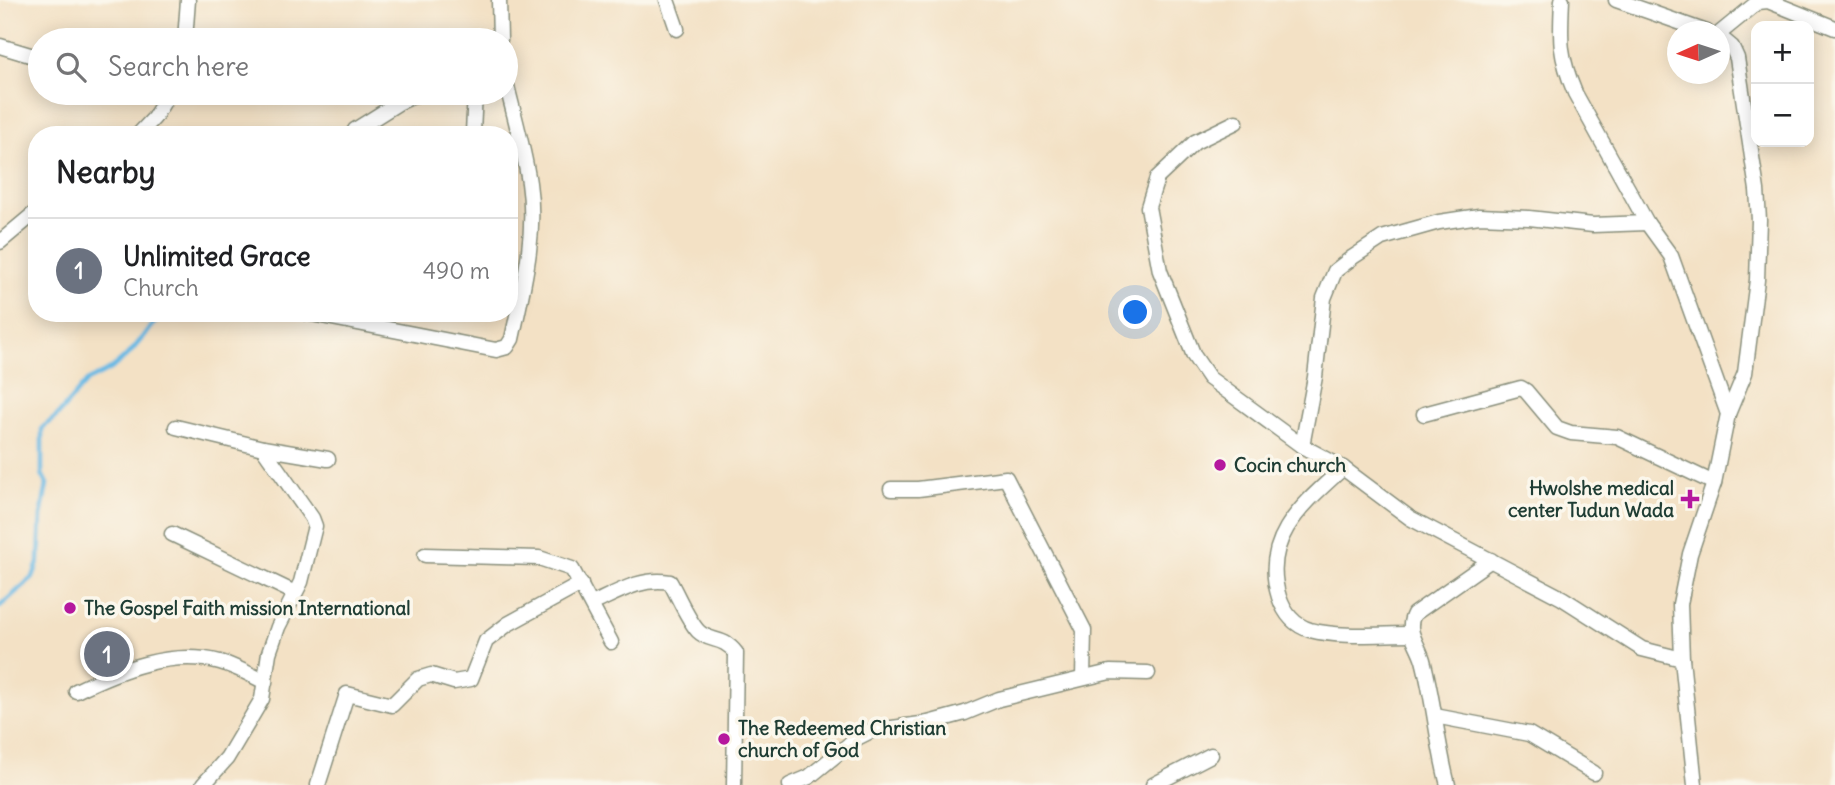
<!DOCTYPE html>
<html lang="en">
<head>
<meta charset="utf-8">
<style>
  :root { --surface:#fff; --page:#f6f6f6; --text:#202124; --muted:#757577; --line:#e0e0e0; --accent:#7c3aed }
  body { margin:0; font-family:Delius,sans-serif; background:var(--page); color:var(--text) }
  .controls { position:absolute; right:21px; top:21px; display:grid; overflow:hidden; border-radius:14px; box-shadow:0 4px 18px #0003 }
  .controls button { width:63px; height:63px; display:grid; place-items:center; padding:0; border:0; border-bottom:2px solid var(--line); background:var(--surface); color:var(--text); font:35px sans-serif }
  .compass { position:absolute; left:1667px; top:21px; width:63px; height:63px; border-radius:50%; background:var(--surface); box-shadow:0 4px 18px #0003; rotate:267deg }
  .you { position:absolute; left:1136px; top:313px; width:24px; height:24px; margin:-18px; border:5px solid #fff; border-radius:50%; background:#1a73e8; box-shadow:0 0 0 10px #1a73e833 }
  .badge { display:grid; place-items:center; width:46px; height:46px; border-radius:50%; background:var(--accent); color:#fff; font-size:23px; font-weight:700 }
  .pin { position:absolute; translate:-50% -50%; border:4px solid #fff; box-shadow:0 2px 7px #0006 }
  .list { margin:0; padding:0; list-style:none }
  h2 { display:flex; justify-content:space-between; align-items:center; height:91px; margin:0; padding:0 28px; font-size:30px }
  h2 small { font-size:23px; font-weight:400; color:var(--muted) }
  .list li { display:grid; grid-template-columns:46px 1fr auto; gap:21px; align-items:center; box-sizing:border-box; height:105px; padding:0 28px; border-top:2px solid var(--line) }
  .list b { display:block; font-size:26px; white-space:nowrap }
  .list p { margin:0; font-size:23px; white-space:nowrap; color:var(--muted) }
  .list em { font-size:23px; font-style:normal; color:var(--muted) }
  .icon { flex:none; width:38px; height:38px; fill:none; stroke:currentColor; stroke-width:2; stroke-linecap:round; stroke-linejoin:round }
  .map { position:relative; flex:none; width:1835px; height:785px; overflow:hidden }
  .search { position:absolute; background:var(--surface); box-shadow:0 4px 18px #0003; left:28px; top:28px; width:490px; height:77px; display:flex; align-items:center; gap:18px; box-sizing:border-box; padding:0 24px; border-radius:38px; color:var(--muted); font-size:26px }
  .panel { position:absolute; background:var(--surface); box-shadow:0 4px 18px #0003; left:28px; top:126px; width:490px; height:196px; border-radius:28px }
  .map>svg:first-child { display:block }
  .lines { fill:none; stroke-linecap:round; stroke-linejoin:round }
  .stream { stroke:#69b9e4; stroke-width:4.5 }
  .street-casing { stroke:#898f7c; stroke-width:17 }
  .street { stroke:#fff; stroke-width:14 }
  .poi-dot { fill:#b5179e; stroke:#fbf7ec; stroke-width:2.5 }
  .labels { text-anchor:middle; stroke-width:7; stroke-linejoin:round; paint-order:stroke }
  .poi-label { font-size:19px; font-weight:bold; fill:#1f3d34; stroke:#fbf7ec; text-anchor:start }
</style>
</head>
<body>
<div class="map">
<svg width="1835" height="785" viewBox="0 0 1835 785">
  <rect width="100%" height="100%" fill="#fbf7ec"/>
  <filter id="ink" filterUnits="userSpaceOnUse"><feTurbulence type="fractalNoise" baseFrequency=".0143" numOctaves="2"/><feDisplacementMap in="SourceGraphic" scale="14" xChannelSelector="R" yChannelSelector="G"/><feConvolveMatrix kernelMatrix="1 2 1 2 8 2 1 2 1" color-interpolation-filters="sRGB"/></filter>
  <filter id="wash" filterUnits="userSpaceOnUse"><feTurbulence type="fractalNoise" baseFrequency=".00686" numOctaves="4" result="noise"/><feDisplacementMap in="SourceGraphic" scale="28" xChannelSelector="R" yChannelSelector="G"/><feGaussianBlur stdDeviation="1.57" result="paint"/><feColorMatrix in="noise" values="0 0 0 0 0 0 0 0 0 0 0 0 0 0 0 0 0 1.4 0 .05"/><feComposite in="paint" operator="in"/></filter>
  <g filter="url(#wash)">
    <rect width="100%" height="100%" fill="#f3e1c5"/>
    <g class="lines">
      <polyline class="stream" points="0,606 33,577 39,560 41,516 47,484 42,474 42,428 57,416 87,381 111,369 129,354 163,313"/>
    </g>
  </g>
  <g filter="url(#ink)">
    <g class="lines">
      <defs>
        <g id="street">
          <polyline points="499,0 500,40"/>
          <polyline points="667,0 677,29"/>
          <path d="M1562,0c-2,40 -3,55 13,93l72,130 24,33 57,158 -14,69 -24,71 -10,50 2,55 13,126"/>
          <polyline points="1616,0 1707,32"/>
          <polyline points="1720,33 1758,2 1768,1 1835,28"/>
          <polyline points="1720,37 1732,47 1737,58 1757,190 1759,220 1757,280 1745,373 1728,414"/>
          <polyline points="185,40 188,0"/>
          <polyline points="0,46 40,58"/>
          <polyline points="1236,122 1195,142 1157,178 1148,207 1160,271 1194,356 1209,378 1302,446 1343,468 1410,518 1562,598 1642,649 1682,659"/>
          <polyline points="473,132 475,93"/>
          <polyline points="138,135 154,118 169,93"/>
          <polyline points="352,135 355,130 398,103 420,93"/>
          <polyline points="0,242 37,211"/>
          <path d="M306,313l190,37 11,-3 5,-8c11,-51 25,-104 17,-156 -5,-34 -15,-68 -23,-101"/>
          <polyline points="1424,414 1521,388 1526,391 1557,428 1571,433 1617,437 1714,483"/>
          <polyline points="176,427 263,448 328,459"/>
          <polyline points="1302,446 1315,377 1324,298 1335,271 1353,257 1382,238 1439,222 1479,216 1529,218 1593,225 1647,223"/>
          <path d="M1343,468c-38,35 -83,70 -64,129 5,15 14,28 31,33 31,8 69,4 101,4"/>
          <polyline points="891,489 918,489 1006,478 1084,630 1083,678"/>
          <polyline points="172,534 295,593"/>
          <polyline points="425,555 539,558 572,569 611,642"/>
          <path d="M592,604c26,-12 49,-27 78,-22 8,14 18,38 28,49 12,12 24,4 38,22l-2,132"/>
          <path d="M76,691c43,-21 95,-42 144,-29 15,4 31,13 45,20"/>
          <polyline points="1435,716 1529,734 1594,773"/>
          <polyline points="203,785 227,758 262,699 269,653 278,627 301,582 315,526 312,518 263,448"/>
          <polyline points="318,785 347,694 392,705 418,679 431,675 454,682 471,679 486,641 508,624 581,584"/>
          <polyline points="790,785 809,777 857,738 871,731 928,723 965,713 999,699 1110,672 1148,673"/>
          <polyline points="1153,785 1211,755"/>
          <path d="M1448,785c-11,-41 -14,-84 -25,-125 -5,-17 -18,-29 -9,-46l77,-54"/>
        </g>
      </defs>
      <use href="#street" class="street-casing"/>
      <use href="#street" class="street"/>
    </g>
  </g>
  <g class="poi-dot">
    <circle cx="1220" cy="465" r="7"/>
    <path d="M1686.5 488.5h7v7h7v7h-7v7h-7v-7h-7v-7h7z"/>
    <circle cx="70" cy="608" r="7"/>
    <circle cx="724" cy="739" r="7"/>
  </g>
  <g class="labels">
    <g class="poi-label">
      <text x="1234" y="472">Cocin church</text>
      <text x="1674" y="495" text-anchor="end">Hwolshe medical<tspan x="1674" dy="22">center Tudun Wada</tspan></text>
      <text x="84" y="615">The Gospel Faith mission International</text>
      <text x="738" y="735">The Redeemed Christian<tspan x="738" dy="22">church of God</tspan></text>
    </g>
  </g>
</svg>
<div class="controls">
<button>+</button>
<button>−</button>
</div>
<svg class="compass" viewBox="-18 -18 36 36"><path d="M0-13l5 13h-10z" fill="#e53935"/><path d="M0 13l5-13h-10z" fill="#757577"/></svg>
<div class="you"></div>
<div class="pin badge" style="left:107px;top:654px;background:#6b7280">1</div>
<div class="search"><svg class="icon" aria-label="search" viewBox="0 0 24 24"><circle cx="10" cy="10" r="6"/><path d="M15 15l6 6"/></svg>Search here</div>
<section class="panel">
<h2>Nearby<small></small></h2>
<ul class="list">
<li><span class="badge" style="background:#6b7280">1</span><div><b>Unlimited Grace</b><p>Church</p></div><em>490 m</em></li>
</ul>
</section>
</div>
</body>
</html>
